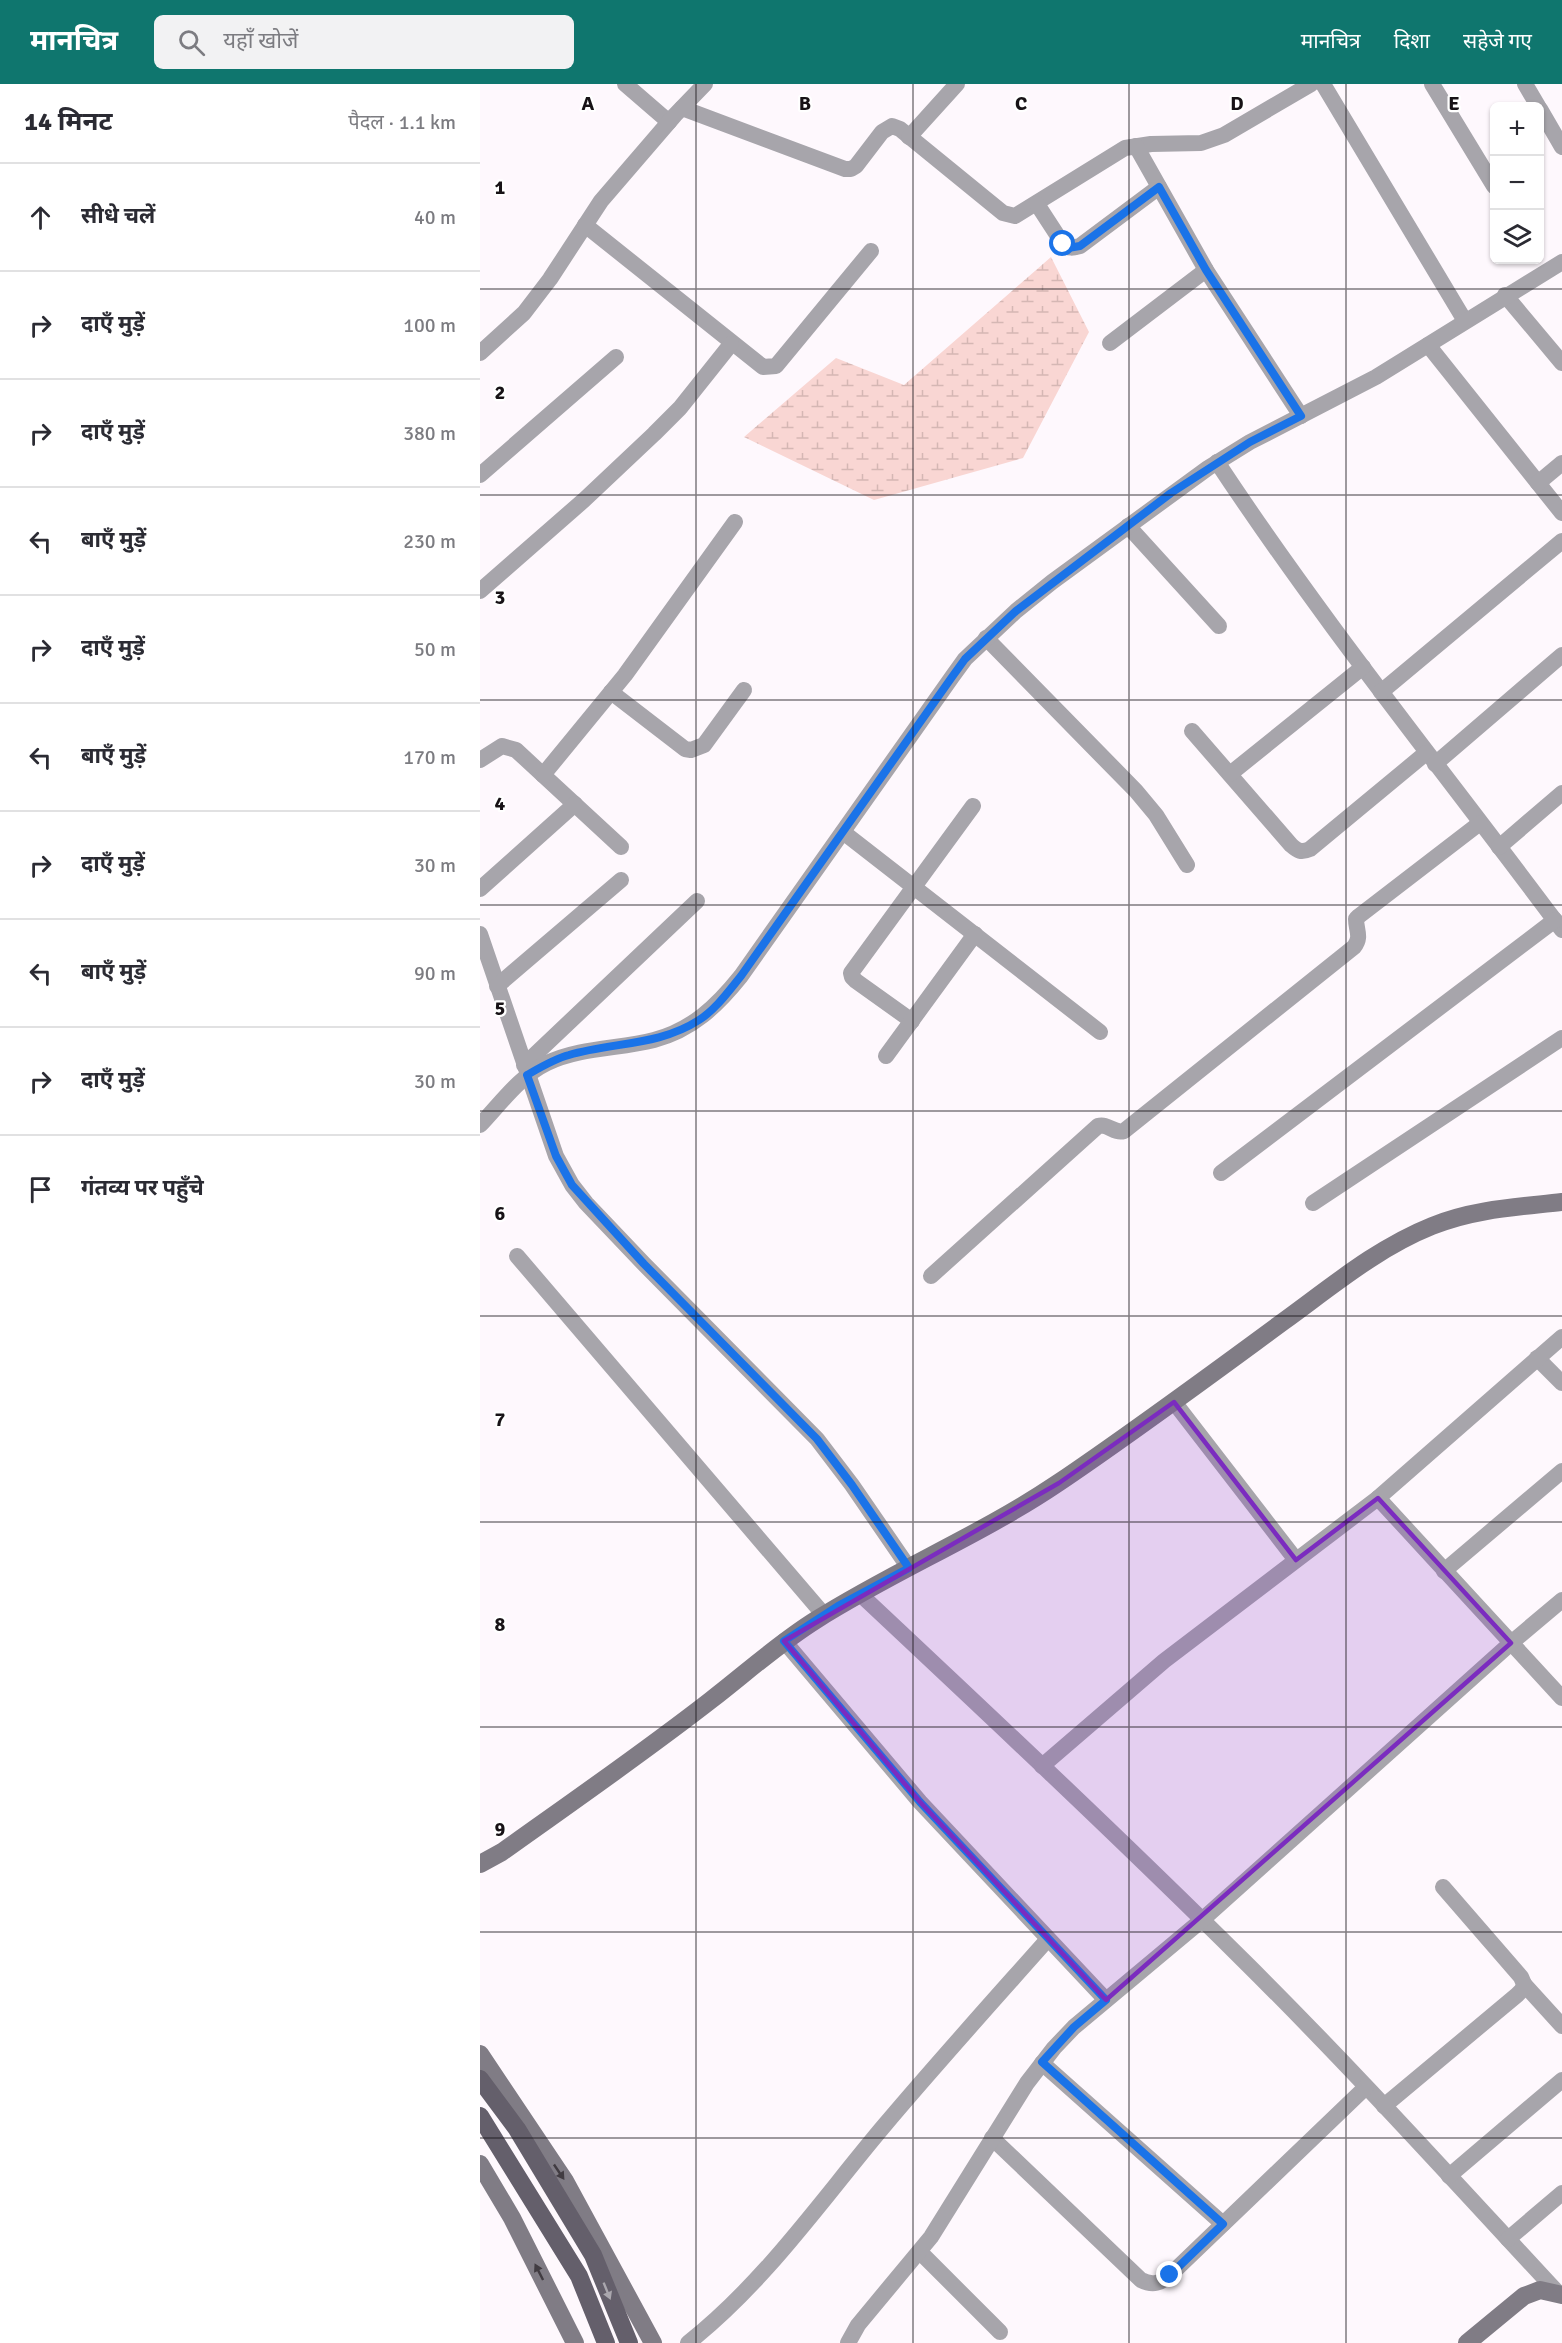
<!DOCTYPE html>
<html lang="hi">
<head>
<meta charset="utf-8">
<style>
  :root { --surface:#fff; --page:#f2f2f3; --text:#2b2b33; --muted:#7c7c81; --line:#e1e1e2; --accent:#0f766e }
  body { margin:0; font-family:Signika,"Noto Sans Devanagari",sans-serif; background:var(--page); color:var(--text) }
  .controls { position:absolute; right:18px; top:18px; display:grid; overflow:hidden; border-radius:9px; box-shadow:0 2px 4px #0004 }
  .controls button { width:54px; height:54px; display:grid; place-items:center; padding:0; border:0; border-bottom:2px solid var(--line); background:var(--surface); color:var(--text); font:30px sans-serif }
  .stop { position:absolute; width:18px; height:18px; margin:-14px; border:4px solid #1a73e8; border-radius:50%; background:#fff }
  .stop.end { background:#1a73e8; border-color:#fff; box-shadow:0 2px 6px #0008 }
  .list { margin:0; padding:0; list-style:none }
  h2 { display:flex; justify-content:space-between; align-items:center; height:78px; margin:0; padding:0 24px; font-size:26px }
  h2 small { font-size:20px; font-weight:400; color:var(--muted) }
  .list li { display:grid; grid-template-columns:39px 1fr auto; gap:18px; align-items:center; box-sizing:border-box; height:108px; padding:0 24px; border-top:2px solid var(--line) }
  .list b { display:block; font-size:22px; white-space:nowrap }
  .list em { font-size:20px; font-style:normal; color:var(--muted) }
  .icon { flex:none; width:33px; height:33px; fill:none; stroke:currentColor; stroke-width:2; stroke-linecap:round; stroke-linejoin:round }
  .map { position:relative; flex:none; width:1082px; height:2259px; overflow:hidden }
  header { display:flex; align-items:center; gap:36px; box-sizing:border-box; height:84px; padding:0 30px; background:var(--accent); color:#fff }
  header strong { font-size:28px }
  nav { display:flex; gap:33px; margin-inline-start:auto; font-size:21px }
  .search { width:420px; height:54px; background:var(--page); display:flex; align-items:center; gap:15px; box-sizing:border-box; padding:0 21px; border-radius:9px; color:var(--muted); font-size:22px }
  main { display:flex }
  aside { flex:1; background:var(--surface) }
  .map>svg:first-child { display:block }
  .wetland { fill:url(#wetland-marsh) }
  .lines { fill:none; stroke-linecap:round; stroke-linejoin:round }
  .street { stroke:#a7a5ab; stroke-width:16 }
  .secondary { stroke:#807c85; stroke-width:18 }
  .primary { stroke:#645f6b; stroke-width:18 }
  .oneway { fill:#413c42 }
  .oneway2 { fill:#aaa7ae }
  .route { stroke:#1a73e8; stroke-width:8 }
  .marked { fill:#7b2cbf; fill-opacity:0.2; stroke:#7b2cbf; stroke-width:4.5; stroke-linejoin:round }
  .grid { fill:none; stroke:#171216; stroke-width:1.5; stroke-opacity:0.55 }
  .grid-label { font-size:20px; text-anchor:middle; font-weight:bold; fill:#171216; stroke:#fff; stroke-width:4.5; stroke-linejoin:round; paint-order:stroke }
</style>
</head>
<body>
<header>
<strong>मानचित्र</strong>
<div class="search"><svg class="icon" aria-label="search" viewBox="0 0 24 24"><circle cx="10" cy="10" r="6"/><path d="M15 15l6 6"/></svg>यहाँ खोजें</div>
<nav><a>मानचित्र</a><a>दिशा</a><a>सहेजे गए</a></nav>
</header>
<main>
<aside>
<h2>14 मिनट<small>पैदल · 1.1 km</small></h2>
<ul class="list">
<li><svg class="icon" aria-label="ahead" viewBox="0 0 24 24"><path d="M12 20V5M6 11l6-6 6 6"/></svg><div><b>सीधे चलें</b></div><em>40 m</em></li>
<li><svg class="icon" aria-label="right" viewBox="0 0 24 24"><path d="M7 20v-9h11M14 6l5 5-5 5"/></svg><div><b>दाएँ मुड़ें</b></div><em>100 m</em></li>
<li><svg class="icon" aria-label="right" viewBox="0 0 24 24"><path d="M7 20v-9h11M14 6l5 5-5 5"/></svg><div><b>दाएँ मुड़ें</b></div><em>380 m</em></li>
<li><svg class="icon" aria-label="left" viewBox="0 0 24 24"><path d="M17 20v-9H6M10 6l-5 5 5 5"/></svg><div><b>बाएँ मुड़ें</b></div><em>230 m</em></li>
<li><svg class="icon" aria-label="right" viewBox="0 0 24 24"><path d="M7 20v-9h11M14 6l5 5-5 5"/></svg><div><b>दाएँ मुड़ें</b></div><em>50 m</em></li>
<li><svg class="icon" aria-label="left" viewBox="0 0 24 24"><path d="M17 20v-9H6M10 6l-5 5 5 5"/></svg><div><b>बाएँ मुड़ें</b></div><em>170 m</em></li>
<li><svg class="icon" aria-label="right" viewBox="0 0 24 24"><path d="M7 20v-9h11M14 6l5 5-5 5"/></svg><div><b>दाएँ मुड़ें</b></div><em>30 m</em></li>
<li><svg class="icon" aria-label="left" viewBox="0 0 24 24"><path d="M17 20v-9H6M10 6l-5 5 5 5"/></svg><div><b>बाएँ मुड़ें</b></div><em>90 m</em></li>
<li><svg class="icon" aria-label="right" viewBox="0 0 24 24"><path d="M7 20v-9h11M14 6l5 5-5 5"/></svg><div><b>दाएँ मुड़ें</b></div><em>30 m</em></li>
<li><svg class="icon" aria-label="arrive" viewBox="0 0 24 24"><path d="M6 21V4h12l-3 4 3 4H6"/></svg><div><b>गंतव्य पर पहुँचे</b></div></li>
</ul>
</aside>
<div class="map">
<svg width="1082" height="2259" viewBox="0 0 1082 2259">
  <defs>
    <pattern id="wetland-marsh" width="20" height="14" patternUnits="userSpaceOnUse" patternTransform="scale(1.5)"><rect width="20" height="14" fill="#f9d6d3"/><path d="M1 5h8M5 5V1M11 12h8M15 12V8" fill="none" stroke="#d5b7b4"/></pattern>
  </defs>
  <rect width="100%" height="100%" fill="#fef8fd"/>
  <polygon class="wetland" points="571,173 609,248 543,374 394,416 264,353 356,274 424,301"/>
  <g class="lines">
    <g class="street">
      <polyline points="145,0 189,38"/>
      <polyline points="843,0 985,237"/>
      <polyline points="952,0 1014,102"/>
      <polyline points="1045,0 1058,22"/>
      <polyline points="202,24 365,85 371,85 376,82 402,48 412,42 420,45 523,129 535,132 645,64 671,60 721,59 744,51 831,0"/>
      <polyline points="1060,25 1082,63"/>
      <polyline points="429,53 477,0"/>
      <polyline points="656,62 726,186 821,332"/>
      <path d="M557,120l26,40c6,5 10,4 17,2l79,-59"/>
      <polyline points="105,141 283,283 296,282 391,167"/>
      <polyline points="1025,211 1082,279"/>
      <polyline points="630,259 726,186"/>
      <polyline points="948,261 1082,429"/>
      <polyline points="0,269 44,229 70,195 121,117 195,31 225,0"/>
      <path d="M737,378c107,162 229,312 345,468"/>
      <polyline points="0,391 136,273"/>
      <polyline points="1058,399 1082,379"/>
      <polyline points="648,442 739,542"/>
      <polyline points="0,507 104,416 174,350 200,324 251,260"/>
      <polyline points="506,554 656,707 676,731 707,781"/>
      <polyline points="131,608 205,665 211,666 224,661 264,606"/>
      <polyline points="901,608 1082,457"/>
      <path d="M712,647l99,114c7,6 10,8 19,4l116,-96"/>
      <polyline points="0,676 22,662 36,666 141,763"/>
      <polyline points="955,680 1082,571"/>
      <polyline points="750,690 883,583"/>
      <polyline points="63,691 145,591 255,438"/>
      <polyline points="363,748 620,948"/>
      <polyline points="1019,763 1082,709"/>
      <polyline points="0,805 95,720"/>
      <polyline points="0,850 76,1072 92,1101 106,1119 164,1180 337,1355 372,1401 429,1484"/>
      <polyline points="17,902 141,796"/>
      <polyline points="432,937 376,897 372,893 371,889 493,722"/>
      <polyline points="406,972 495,850"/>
      <polyline points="44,981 217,817"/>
      <path d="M0,1041c21,-22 40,-49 67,-62 34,-16 72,-14 107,-23 38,-10 63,-34 87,-64l211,-299 13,-18 51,-48 36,-29 156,-114 42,-26 126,-65 186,-115"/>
      <polyline points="741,1089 1075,836"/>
      <polyline points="833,1119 1082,954"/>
      <polyline points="37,1172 344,1531"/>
      <path d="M451,1192l167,-150c10,-3 16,8 26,5l230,-184c8,-10 2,-17 2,-28l3,-3 121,-93"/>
      <polyline points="1057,1274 1082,1299"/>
      <polyline points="694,1318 816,1476"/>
      <polyline points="898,1414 1082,1614"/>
      <polyline points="964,1487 1082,1387"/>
      <path d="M380,1510c129,121 258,242 384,367 108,107 210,220 314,332"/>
      <polyline points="304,1557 440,1718 626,1916"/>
      <polyline points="562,1682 684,1577 898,1414 1082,1253"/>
      <polyline points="1044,1900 1082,1942"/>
      <polyline points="562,1979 743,2140"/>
      <polyline points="904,2022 1037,1911 1042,1906 1044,1900 1041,1893 963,1803"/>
      <path d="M512,2054l149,142c12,6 20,3 29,-5l196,-188"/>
      <polyline points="969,2092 1082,1996"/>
      <polyline points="1028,2155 1082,2109"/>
      <polyline points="440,2168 520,2248"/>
      <path d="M208,2259c77,-61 132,-141 195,-216 54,-64 110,-126 165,-188"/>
      <polyline points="368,2259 378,2241 451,2153 547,1999 574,1964 594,1943 722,1836 1031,1559 1082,1516"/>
    </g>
    <g class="secondary">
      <path d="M0,1780l22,-12c70,-50 141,-99 209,-152 35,-27 68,-57 105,-80 79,-50 165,-85 242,-137 77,-52 151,-107 226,-162 47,-34 93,-73 148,-95 41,-17 86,-19 130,-24"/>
      <polyline points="0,1970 85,2097 173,2259"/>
      <polyline points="0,2080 32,2134 95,2259"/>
      <polyline points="987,2259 1044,2212 1060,2206 1082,2211"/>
    </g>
    <g class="primary">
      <polyline points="0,1995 37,2045 113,2171 149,2259"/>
      <polyline points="0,2032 99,2192 126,2259"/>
    </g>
  </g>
  <defs><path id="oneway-solid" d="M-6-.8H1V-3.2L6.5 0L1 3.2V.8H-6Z" transform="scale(1.5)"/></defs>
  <g class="oneway">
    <use href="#oneway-solid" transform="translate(79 2088) rotate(56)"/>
    <use href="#oneway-solid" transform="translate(59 2188) rotate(-117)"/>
  </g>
  <use class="oneway2" href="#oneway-solid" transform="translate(127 2207) rotate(68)"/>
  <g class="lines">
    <path class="route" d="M583,160l5,4 12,-2 79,-59 47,83 95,146 -51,26 -79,51 -155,118 -51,48 -13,18 -211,299c-13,16 -25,33 -42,44 -40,26 -86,22 -130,35 -15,4 -28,12 -42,20l29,81 16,29 72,79 173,175 35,46 57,83 -71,38 -54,35 136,161 186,198 -32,27 -32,35 181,162 -53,51"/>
  </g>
  <path class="marked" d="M694,1318l122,158 82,-62 133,145 -405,357 -186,-198 -136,-161 275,-158z"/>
  <path class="grid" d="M216,0v2259M433,0v2259M649,0v2259M866,0v2259M0,205h1082M0,411h1082M0,616h1082M0,821h1082M0,1027h1082M0,1232h1082M0,1438h1082M0,1643h1082M0,1848h1082M0,2054h1082"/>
  <g class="grid-label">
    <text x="108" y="26">A</text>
    <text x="325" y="26">B</text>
    <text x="541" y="26">C</text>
    <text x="757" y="26">D</text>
    <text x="974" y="26">E</text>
    <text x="20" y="110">1</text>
    <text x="20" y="315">2</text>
    <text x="20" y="520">3</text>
    <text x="20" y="726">4</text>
    <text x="20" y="931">5</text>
    <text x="20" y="1136">6</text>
    <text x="20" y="1342">7</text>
    <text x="20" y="1547">8</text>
    <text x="20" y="1752">9</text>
  </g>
</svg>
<div class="controls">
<button>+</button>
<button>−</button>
<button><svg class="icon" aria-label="layers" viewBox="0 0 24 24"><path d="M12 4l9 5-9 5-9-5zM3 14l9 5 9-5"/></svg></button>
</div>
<div class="stop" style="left:583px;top:160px"></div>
<div class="stop end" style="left:690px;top:2191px"></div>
</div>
</main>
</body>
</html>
